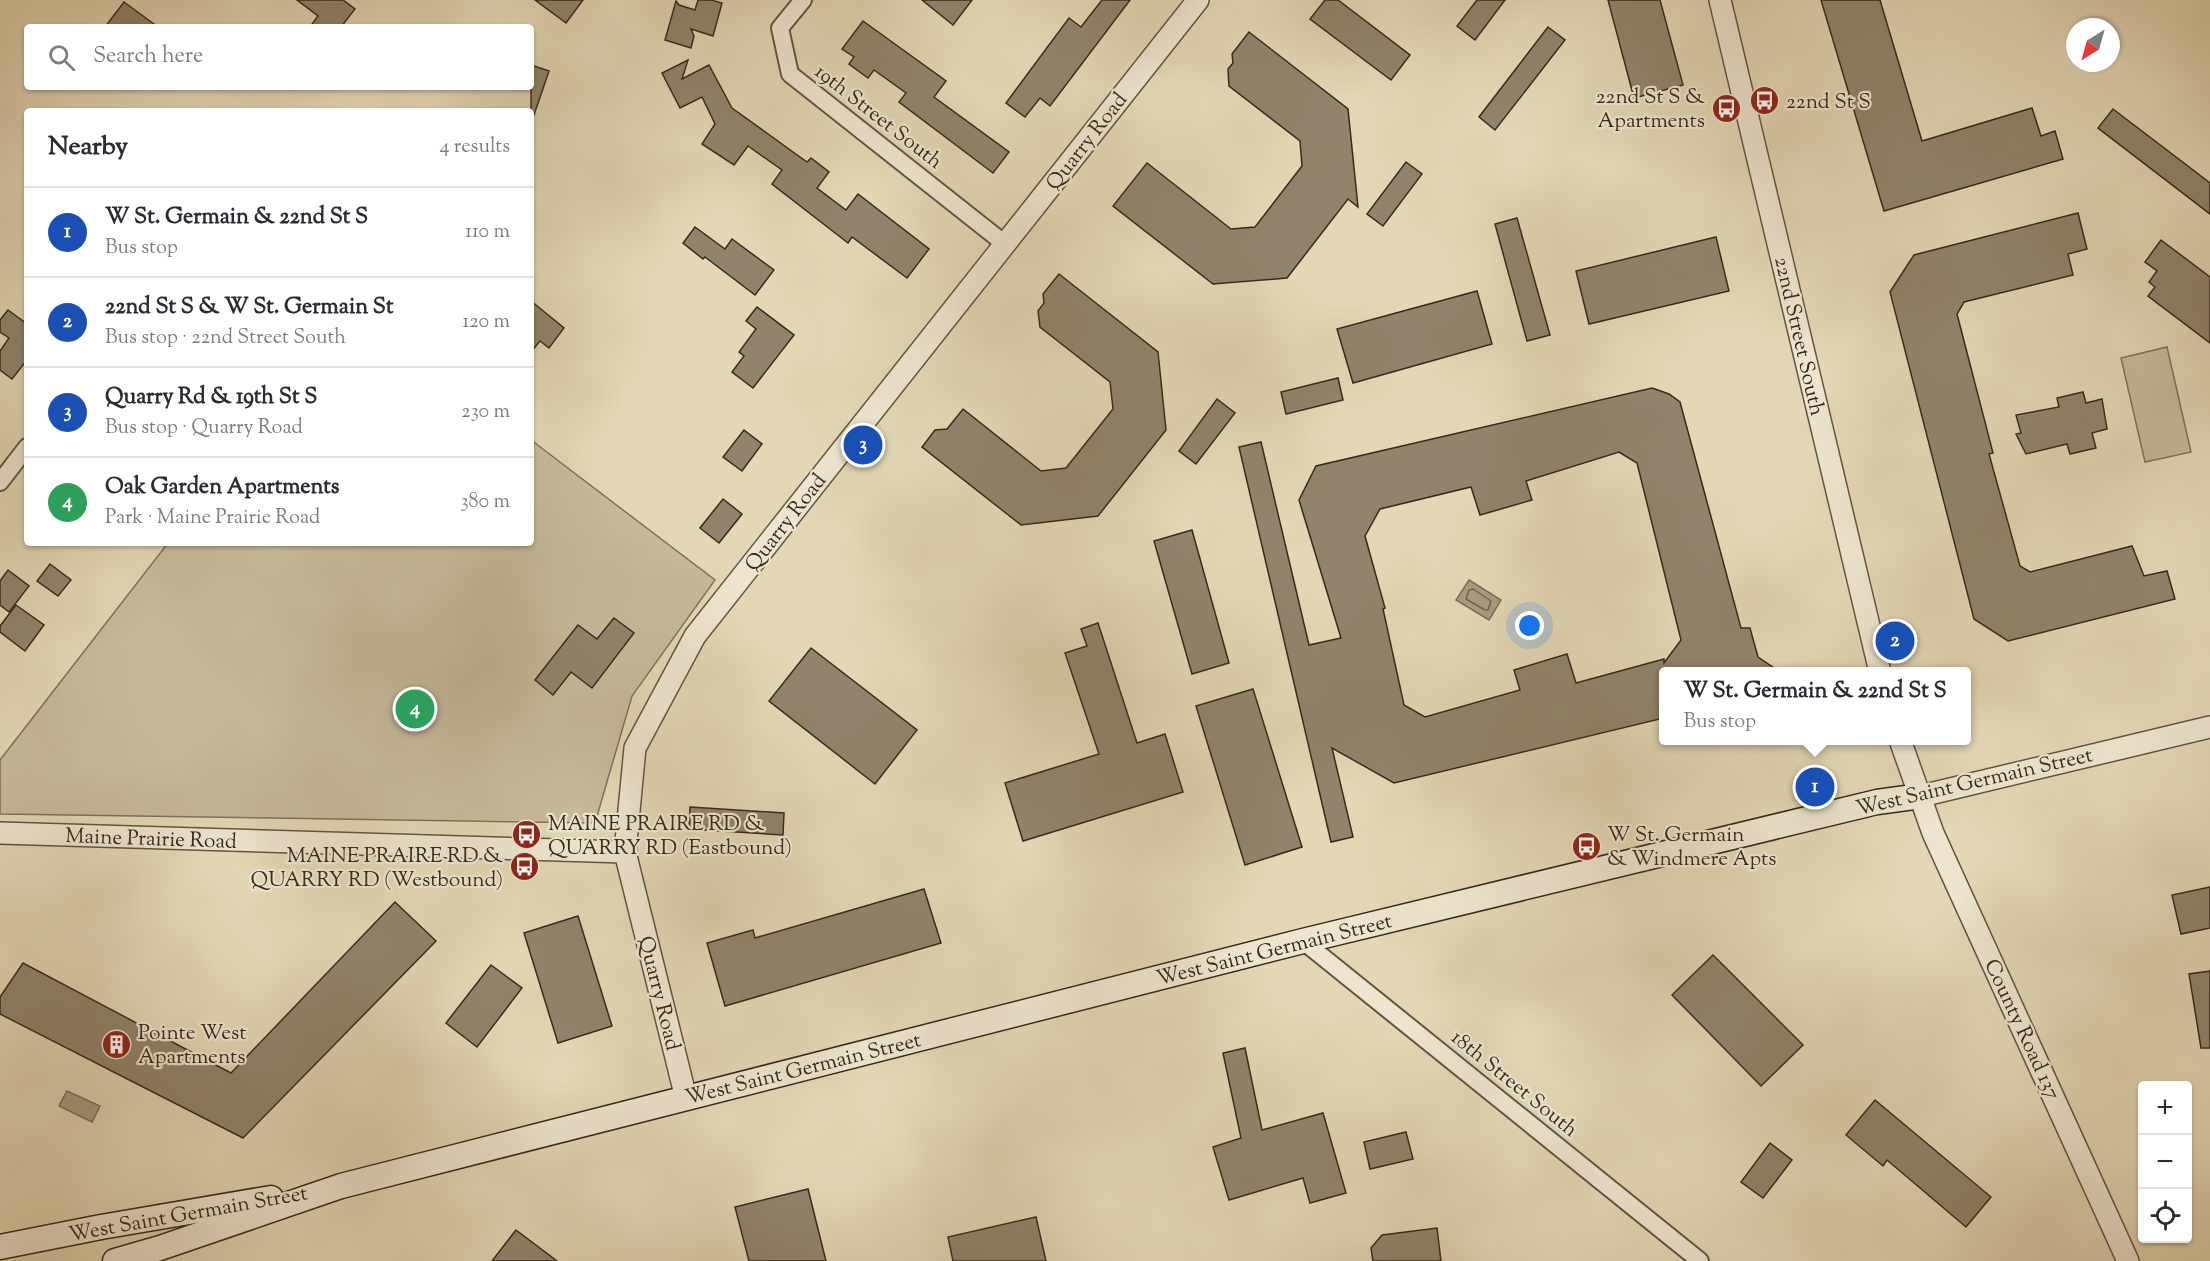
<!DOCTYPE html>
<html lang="en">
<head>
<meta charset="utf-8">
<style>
  :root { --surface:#fff; --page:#f7f7f7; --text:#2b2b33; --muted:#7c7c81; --line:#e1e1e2; --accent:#8f2418 }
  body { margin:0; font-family:"Sorts Mill Goudy",serif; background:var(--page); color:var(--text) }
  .controls { position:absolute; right:18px; bottom:18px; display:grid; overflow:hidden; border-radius:6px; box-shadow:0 2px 4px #0004 }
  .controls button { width:54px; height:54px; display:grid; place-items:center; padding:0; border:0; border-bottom:2px solid var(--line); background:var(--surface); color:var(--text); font:30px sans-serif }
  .compass { position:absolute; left:2066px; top:18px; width:54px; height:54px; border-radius:50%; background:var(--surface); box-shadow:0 2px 4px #0004; rotate:217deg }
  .you { position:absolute; left:1530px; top:626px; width:21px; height:21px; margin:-15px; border:4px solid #fff; border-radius:50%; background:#1a73e8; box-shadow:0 0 0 9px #1a73e833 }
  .badge { display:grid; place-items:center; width:39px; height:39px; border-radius:50%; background:var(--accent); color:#fff; font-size:20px; font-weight:700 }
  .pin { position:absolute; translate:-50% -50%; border:3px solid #fff; box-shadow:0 2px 6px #0006 }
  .popup { position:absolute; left:1659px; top:667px; width:312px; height:78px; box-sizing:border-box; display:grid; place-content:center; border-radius:6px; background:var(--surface); filter:drop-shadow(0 2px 4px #0005); font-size:20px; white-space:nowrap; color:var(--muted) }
  .popup b { font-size:22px; color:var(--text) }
  .popup::after { content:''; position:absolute; left:50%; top:100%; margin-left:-12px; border:12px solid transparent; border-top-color:var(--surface) }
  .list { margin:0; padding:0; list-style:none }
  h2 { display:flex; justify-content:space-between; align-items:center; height:78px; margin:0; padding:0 24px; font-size:26px }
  h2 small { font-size:20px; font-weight:400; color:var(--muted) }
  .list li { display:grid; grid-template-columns:39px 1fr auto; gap:18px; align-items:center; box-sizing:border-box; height:90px; padding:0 24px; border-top:2px solid var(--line) }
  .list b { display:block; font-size:22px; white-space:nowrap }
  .list p { margin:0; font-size:20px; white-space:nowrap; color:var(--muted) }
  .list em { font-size:20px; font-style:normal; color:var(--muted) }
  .icon { flex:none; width:33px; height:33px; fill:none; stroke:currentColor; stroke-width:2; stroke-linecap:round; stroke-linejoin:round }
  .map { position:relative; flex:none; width:2210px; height:1261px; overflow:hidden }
  .search { position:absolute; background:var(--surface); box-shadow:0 2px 4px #0004; left:24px; top:24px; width:510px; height:66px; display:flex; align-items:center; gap:15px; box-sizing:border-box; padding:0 21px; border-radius:6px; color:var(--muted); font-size:22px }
  .panel { position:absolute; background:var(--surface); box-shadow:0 2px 4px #0004; left:24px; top:108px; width:510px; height:438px; border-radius:6px }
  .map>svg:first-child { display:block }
  .green { fill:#c6ba9b; stroke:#7e725c; stroke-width:1.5 }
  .water { fill:#a89d81; stroke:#7a6f59; stroke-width:1.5 }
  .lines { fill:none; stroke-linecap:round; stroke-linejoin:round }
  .shore { stroke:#6f644e; stroke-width:1.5 }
  .building { fill:#90846c; stroke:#362b1c; stroke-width:1.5; fill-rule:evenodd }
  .minor-casing { stroke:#615642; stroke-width:20 }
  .tertiary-casing { stroke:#615642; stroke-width:24 }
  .secondary-casing { stroke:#362b1c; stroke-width:27 }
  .minor { stroke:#ede5cf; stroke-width:16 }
  .tertiary { stroke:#ede5cf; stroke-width:21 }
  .secondary { stroke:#ede5cf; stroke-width:24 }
  .labels { text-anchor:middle; stroke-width:4.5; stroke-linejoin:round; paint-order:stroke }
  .poi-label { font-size:21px; fill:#362b1c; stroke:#ede5cf; text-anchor:start }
  .street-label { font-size:21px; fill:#362b1c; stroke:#ede5cf }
</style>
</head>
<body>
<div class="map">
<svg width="2210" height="1261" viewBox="0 0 2210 1261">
  <rect width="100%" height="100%" fill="#e3d7b5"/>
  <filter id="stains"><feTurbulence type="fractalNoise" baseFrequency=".00333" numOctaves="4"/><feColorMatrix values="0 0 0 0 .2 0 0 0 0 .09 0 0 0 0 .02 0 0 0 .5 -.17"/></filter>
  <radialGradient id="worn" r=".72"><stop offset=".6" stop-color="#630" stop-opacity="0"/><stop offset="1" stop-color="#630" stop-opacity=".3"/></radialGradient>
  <g class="green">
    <polygon points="2167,347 2191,452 2145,462 2121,358"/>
    <polygon points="531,440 715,580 632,696 595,823 0,814 0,760 168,543 531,543"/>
  </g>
  <g class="water">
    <polygon points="1469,580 1501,600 1489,620 1456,600"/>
    <polygon points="67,1091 100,1106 92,1122 59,1106"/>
  </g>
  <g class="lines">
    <polygon class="shore" points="1473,589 1491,601 1488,610 1485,610 1466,599 1469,590"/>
  </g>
  <g class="building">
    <polygon points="297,0 343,0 355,9 341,27 310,27 318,16"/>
    <polygon points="535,0 583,0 566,23"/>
    <polygon points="698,0 711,0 722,3 713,36 691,29 694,36 691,48 665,40 676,1 679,5 695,10"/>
    <polygon points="922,0 972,0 953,25"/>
    <polygon points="1102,0 1130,0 1050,106 1040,98 1025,117 1006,103 1069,18 1081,27"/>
    <polygon points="1325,0 1338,0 1410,55 1391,80 1310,19"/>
    <polygon points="1477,0 1505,0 1475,40 1457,26"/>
    <polygon points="1608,0 1660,0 1683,85 1634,98"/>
    <polygon points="1821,0 1880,0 1922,141 2032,108 2041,136 2055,131 2063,159 1884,211"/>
    <polygon points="124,2 158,27 105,27"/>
    <polygon points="863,21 946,81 934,97 1009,152 993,173 899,102 906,93 874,70 868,78 849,64 854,57 842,49"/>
    <polygon points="1548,27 1565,40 1495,130 1479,117"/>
    <polygon points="1249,32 1348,109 1358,207 1348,199 1287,278 1213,284 1113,206 1147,163 1231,229 1255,227 1302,166 1300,141 1229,86 1228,69 1233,63 1232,54"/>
    <polygon points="688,60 682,79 709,65 732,108 807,162 811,158 829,172 817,188 846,210 858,194 929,249 907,278 852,237 848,243 772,184 782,170 748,146 734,165 702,144 715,124 702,97 680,108 662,73"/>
    <polygon points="531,65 549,71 534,115 531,115"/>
    <polygon points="2113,109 2210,183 2210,214 2098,128"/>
    <polygon points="1406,162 1422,174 1383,226 1367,214"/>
    <polygon points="2078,213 2087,249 2068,254 2073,275 1964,302 1957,314 1993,453 1989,454 2020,566 2030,572 2132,546 2144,576 2167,571 2175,599 2008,641 1974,619 1890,292 1914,255"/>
    <polygon points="1517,218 1550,335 1527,341 1495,224"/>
    <polygon points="695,227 725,249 732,239 774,270 755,295 705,257 703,259 683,243"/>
    <polygon points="1716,237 1729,291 1589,324 1576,271"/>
    <polygon points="2161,240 2210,277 2210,343 2148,296 2155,287 2149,282 2157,271 2145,262"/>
    <polygon points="1059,274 1158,352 1166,430 1098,516 1021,525 922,447 935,430 947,429 963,409 1041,471 1066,468 1113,409 1110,382 1040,327 1038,311 1044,303 1043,294"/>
    <polygon points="1477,291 1492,344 1353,383 1337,329"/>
    <polygon points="531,301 564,328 549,348 540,341 531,352"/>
    <polygon points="757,307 794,335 753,388 732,372 744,356 739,352 756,329 746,321"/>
    <polygon points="8,310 27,324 27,360 12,379 0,370 0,351 9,338 0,332 0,320"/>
    <polygon points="1338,378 1343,400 1286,414 1281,392"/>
    <path d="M1652,388l17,6 11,8 61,226h9l8,29 22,15h-116v46l-270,65 -62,-35 21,89 -22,5 -92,-395 22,-5 48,203 32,-7 -42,-138 17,-34zM1619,452l18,11 44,177 -17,23v-4l-88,24 -9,-29 -53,16 6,20 -95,27 -21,-12 -21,-96 2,-1 -20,-72 15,-27 91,-22 9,28 52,-15 -6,-19z"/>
    <polygon points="2083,392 2086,403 2102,399 2107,429 2092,433 2096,448 2070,454 2067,444 2026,454 2016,434 2021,433 2016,415 2059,407 2057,398"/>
    <polygon points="1217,399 1235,413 1196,464 1179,451"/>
    <polygon points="744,430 762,444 742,471 723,457"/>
    <polygon points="723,499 742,514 719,543 700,528"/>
    <polygon points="1192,530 1229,663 1192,674 1154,541"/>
    <polygon points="50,564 71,580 58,596 37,581"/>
    <polygon points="8,570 29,586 9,612 0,605 0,581"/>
    <polygon points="16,605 44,625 25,651 0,632 0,626"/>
    <polygon points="614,618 634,633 592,688 571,672 553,695 535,680 578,625 597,639"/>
    <polygon points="1098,623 1137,743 1165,734 1183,792 1023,841 1005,783 1099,754 1065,653 1087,646 1081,629"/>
    <polygon points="811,648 917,730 875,784 769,701"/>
    <polygon points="1253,689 1302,847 1245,865 1196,706"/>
    <polygon points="690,807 784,813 783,835 689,829"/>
    <polygon points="2210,887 2210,928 2181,934 2172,895"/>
    <polygon points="924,889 941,943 725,1006 707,943 753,930 755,938"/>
    <polygon points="395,902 436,941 243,1138 0,1014 0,997 23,963 231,1073"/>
    <polygon points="578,916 612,1026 558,1043 524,933"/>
    <polygon points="1713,955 1803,1045 1761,1086 1672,995"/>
    <polygon points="491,965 522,988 477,1047 446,1023"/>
    <polygon points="2210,971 2210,1048 2201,1048 2189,974"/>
    <polygon points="1245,1048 1262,1130 1323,1113 1346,1193 1310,1203 1303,1178 1229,1200 1213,1147 1241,1138 1223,1053"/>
    <polygon points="1875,1100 1991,1197 1966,1227 1887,1160 1883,1166 1846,1135"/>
    <polygon points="1406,1132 1413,1159 1370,1169 1364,1142"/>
    <polygon points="1770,1143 1792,1160 1763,1198 1741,1182"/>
    <polygon points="808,1189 826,1261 749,1261 735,1207"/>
    <polygon points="1036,1217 1046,1261 953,1261 948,1237"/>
    <polygon points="1437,1228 1441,1261 1373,1261 1371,1248 1382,1235"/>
    <polygon points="516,1230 557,1261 492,1261"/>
  </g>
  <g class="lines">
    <defs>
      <g id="minor">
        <polyline points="803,0 780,28 790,74 1005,244"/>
        <polyline points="0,482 27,447"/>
        <polyline points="1303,941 1700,1261"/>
      </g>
      <g id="tertiary">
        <polyline points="1720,0 1880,672"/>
        <polyline points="1900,740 1933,833 2128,1261"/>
        <polyline points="1921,796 2210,727"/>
        <polyline points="0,833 625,852"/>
        <polyline points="686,1098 625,852 635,748 695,636 1198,0"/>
      </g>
      <g id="secondary">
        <polyline points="0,1247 101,1227 271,1198"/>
        <polyline points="115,1261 160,1248 341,1186 1303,941 1877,802 1921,796"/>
      </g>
    </defs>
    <use href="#minor" class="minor-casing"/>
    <use href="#tertiary" class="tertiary-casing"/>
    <use href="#secondary" class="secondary-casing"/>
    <use href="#minor" class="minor"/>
    <use href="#tertiary" class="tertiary"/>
    <use href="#secondary" class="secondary"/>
  </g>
  <defs>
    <symbol id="bus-disc" viewBox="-11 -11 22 22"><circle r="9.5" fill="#8f2418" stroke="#ede5cf"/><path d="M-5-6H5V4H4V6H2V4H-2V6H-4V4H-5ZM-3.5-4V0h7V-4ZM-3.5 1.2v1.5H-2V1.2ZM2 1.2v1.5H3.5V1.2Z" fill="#fff"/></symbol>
    <symbol id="building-disc" viewBox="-11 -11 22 22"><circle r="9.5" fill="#8f2418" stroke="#ede5cf"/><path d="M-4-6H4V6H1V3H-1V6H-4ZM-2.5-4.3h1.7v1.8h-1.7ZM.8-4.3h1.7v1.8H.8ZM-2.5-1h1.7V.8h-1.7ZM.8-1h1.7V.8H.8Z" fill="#fff"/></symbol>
  </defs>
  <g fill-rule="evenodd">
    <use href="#bus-disc" x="1748" y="84" width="33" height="33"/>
    <use href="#bus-disc" x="1710" y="92" width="33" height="33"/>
    <use href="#bus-disc" x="510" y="818" width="33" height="33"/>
    <use href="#bus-disc" x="1570" y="830" width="33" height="33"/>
    <use href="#bus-disc" x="508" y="850" width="33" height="33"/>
    <use href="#building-disc" x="100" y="1028" width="33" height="33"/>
  </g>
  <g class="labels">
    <g class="poi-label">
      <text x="1705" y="103" text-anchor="end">22nd St S &amp;<tspan x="1705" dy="24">Apartments</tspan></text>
      <text x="1786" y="108">22nd St S</text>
      <text x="548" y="830">MAINE PRAIRE RD &amp;<tspan x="548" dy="24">QUARRY RD (Eastbound)</tspan></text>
      <text x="1607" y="841">W St. Germain<tspan x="1607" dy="24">&amp; Windmere Apts</tspan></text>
      <text x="503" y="862" text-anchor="end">MAINE PRAIRE RD &amp;<tspan x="503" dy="24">QUARRY RD (Westbound)</tspan></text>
      <text x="138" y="1039">Pointe West<tspan x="138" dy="24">Apartments</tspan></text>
    </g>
    <g class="street-label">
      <text transform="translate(879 116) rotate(38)" y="7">19th Street South</text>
      <text transform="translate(1086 141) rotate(-52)" y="7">Quarry Road</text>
      <text transform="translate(1800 336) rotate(77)" y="7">22nd Street South</text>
      <text transform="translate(785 522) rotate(-52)" y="7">Quarry Road</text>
      <text transform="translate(1974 781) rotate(-13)" y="7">West Saint Germain Street</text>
      <text transform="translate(151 838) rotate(2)" y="7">Maine Prairie Road</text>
      <text transform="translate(1274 949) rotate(-14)" y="7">West Saint Germain Street</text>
      <text transform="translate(660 993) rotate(76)" y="7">Quarry Road</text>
      <text transform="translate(2023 1029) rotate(65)" y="7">County Road 137</text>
      <text transform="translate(803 1068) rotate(-14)" y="7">West Saint Germain Street</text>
      <text transform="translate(1515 1083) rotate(39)" y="7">18th Street South</text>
      <text transform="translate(188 1213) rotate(-10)" y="7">West Saint Germain Street</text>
    </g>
  </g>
  <rect width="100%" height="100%" filter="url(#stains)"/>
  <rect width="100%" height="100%" fill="url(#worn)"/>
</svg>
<div class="controls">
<button>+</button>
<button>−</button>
<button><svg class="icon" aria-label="locate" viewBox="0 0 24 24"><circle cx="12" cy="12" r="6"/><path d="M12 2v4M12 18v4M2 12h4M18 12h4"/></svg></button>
</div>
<svg class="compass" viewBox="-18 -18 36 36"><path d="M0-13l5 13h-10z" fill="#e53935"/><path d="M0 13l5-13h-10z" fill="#7c7c81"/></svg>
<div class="you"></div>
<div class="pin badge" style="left:1815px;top:787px;background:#1a4fb4">1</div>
<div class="popup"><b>W St. Germain &amp; 22nd St S</b>Bus stop</div>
<div class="pin badge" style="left:1895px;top:641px;background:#1a4fb4">2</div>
<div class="pin badge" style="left:863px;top:445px;background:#1a4fb4">3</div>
<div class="pin badge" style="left:415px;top:709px;background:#2e9e5b">4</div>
<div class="search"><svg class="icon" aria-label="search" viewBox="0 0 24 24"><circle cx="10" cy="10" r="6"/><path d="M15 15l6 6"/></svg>Search here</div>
<section class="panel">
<h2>Nearby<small>4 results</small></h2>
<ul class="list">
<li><span class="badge" style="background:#1a4fb4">1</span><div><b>W St. Germain &amp; 22nd St S</b><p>Bus stop</p></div><em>110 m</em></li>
<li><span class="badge" style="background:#1a4fb4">2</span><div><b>22nd St S &amp; W St. Germain St</b><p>Bus stop · 22nd Street South</p></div><em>120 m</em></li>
<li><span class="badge" style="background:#1a4fb4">3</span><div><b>Quarry Rd &amp; 19th St S</b><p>Bus stop · Quarry Road</p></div><em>230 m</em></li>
<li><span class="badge" style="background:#2e9e5b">4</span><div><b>Oak Garden Apartments</b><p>Park · Maine Prairie Road</p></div><em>380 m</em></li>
</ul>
</section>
</div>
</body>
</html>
